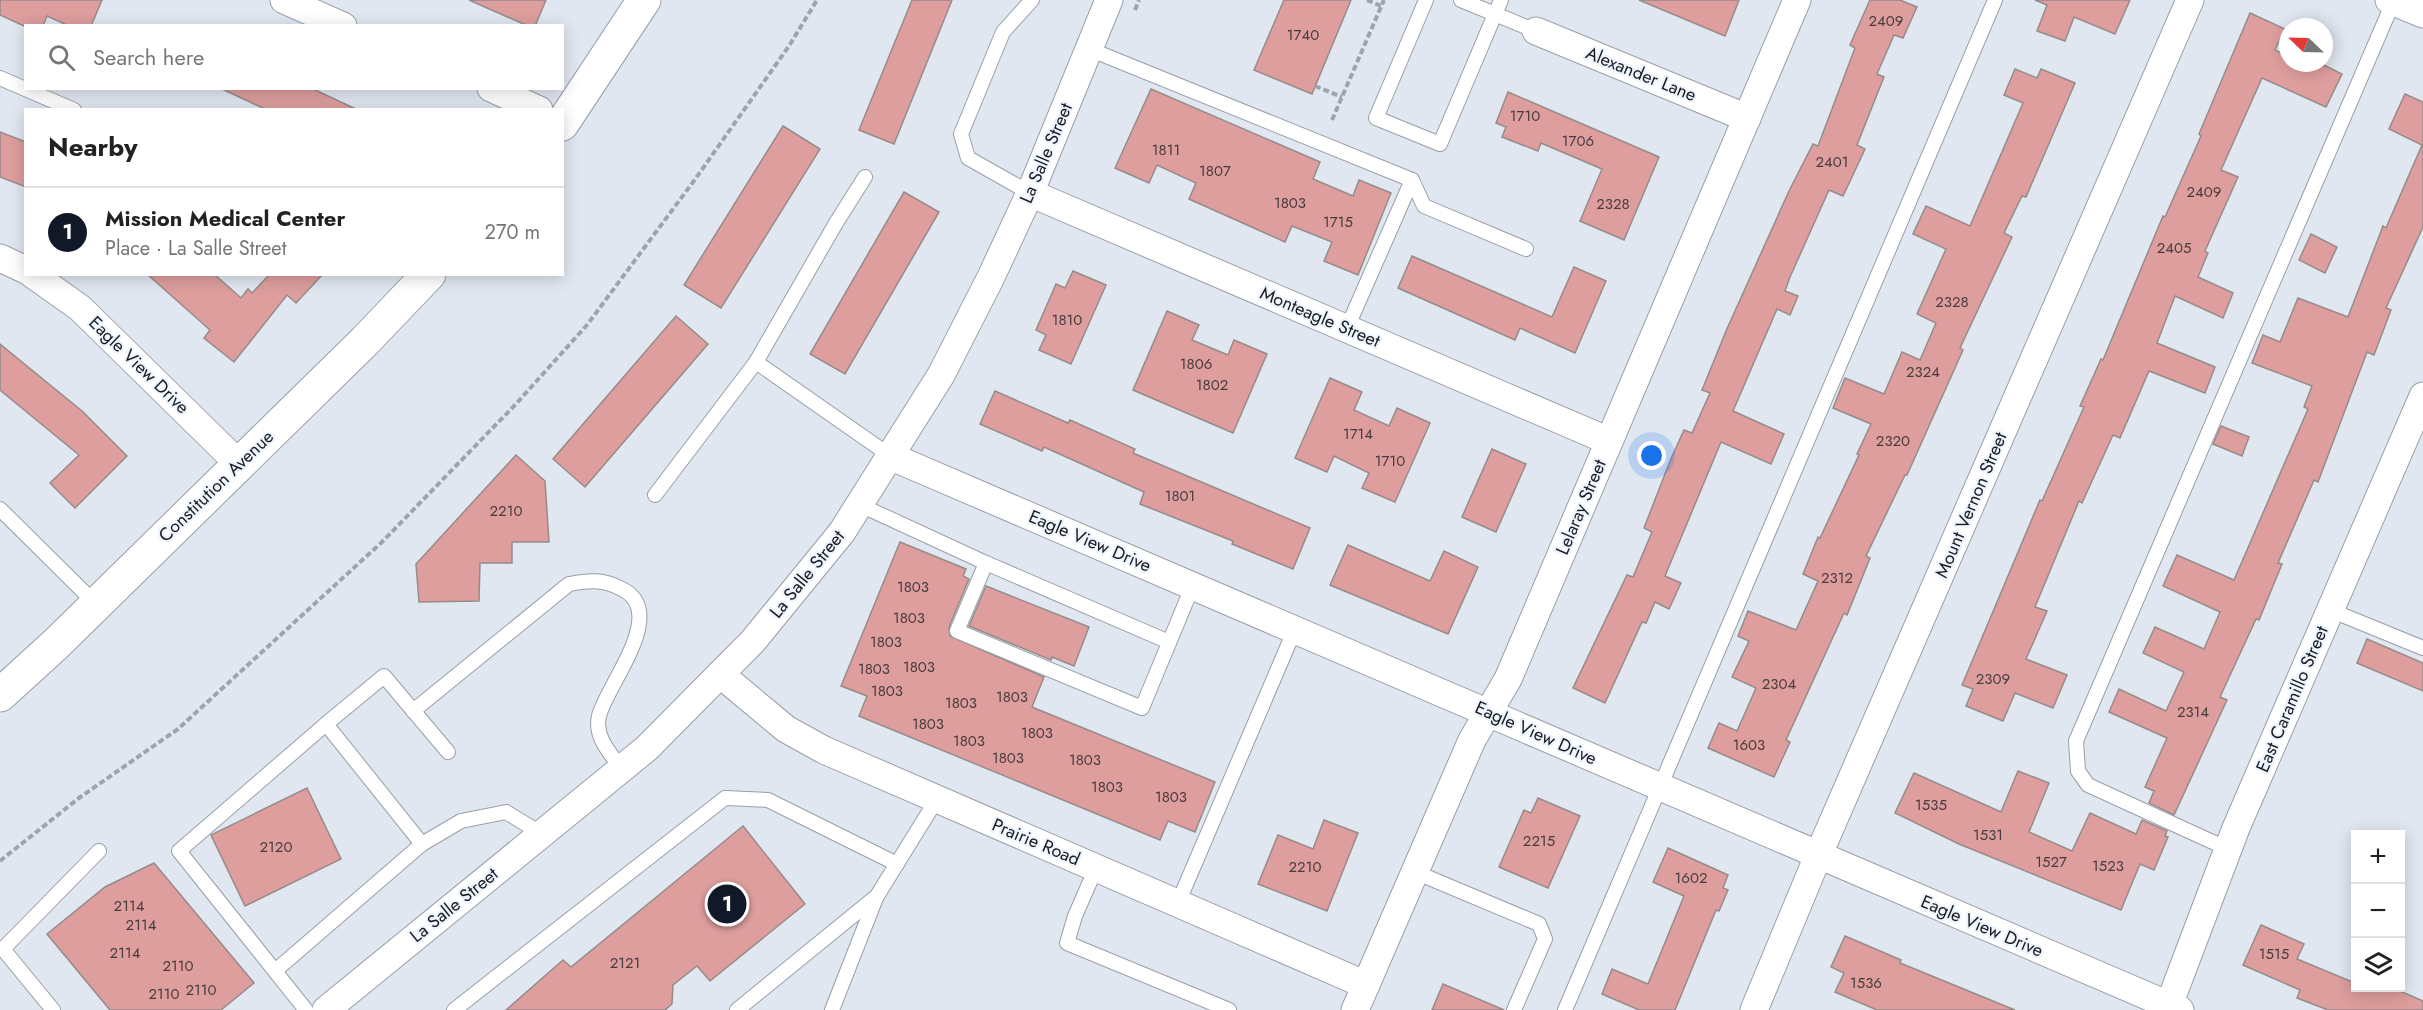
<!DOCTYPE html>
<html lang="en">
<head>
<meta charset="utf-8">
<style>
  :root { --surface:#fff; --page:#f2f2f2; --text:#222; --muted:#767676; --line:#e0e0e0; --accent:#111827 }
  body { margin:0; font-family:Jost,sans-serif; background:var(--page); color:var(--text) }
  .controls { position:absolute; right:18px; bottom:18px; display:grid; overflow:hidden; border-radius:0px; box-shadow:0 3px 15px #0003 }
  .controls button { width:54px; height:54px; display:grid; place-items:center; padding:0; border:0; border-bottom:2px solid var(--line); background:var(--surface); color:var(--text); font:30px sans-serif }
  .compass { position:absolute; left:2279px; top:18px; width:54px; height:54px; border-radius:50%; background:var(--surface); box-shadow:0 3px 15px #0003; rotate:293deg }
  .you { position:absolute; left:1652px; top:456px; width:21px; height:21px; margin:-15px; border:4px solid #fff; border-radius:50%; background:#1a73e8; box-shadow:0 0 0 9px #1a73e833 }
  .badge { display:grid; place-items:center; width:39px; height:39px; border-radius:50%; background:var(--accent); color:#fff; font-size:20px; font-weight:700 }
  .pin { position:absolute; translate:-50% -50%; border:3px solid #fff; box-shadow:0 2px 6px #0006 }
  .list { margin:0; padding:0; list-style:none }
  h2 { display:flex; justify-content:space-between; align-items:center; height:78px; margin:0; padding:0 24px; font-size:26px }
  h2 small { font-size:20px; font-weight:400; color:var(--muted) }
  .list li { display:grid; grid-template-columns:39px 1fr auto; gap:18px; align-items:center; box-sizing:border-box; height:90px; padding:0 24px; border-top:2px solid var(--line) }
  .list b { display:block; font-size:22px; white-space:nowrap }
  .list p { margin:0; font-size:20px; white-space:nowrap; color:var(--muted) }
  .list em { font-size:20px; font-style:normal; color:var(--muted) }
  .icon { flex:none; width:33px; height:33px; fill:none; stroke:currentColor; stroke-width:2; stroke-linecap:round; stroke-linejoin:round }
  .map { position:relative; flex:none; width:2423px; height:1010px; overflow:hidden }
  .search { position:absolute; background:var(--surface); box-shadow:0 3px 15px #0003; left:24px; top:24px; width:540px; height:66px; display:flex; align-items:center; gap:15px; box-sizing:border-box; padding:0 21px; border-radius:0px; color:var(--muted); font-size:22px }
  .panel { position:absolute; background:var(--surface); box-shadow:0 3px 15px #0003; left:24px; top:108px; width:540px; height:168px; border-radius:0px }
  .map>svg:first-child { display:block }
  .building { fill:#dd9e9d; stroke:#978b8a; stroke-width:1.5 }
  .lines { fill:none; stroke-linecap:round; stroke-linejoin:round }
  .lane-casing { stroke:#999fa8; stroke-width:16 }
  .street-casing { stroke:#999fa8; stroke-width:29 }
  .primary-casing { stroke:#999fa8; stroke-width:35 }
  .path { stroke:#9fa4ac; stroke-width:4; stroke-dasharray:6 3; stroke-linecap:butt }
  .lane { stroke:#fff; stroke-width:14 }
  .street { stroke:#fff; stroke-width:27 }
  .primary { stroke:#fff; stroke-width:33 }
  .labels { text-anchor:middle; stroke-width:4.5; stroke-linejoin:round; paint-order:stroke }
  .number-label { font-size:15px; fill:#4a3c3e }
  .street-label { font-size:18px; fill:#191b1f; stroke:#eef5ff }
</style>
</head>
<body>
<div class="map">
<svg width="2423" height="1010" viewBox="0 0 2423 1010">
  <rect width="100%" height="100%" fill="#e1e7f1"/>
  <g class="building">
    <polygon points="0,0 102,0 91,26 69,26 47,16 43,26 24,26 0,15"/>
    <polygon points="469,0 546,0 535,26 528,26"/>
    <polygon points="912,0 952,0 894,144 859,130"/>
    <polygon points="1284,0 1351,0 1312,94 1254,70"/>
    <polygon points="1639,0 1739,0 1725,36"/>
    <polygon points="1870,0 1900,0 1917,7 1903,38 1894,35 1877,74 1884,77 1857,145 1865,149 1843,196 1829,190 1790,277 1785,291 1798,296 1790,315 1777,309 1733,411 1784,434 1771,464 1721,442 1665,576 1681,583 1669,609 1655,602 1646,623 1642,622 1605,703 1573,688 1627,575 1633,577 1652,532 1644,528 1670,461 1684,430 1692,433 1710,393 1702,390 1726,331 1789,191 1813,144 1818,146 1855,48 1850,45"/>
    <polygon points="2035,0 2130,0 2115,34 2074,17 2065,41 2037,31 2047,5"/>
    <polygon points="2250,13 2285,29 2275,50 2288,56 2288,63 2320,63 2342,74 2326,107 2262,78 2221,170 2238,177 2205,251 2208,253 2198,277 2233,293 2223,318 2175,296 2157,343 2215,367 2205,393 2149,371 2120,438 2113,435 2082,503 2079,501 2035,607 2047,611 2026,659 2067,675 2053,708 2015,693 2003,721 1966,706 1973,689 1962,685 2040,500 2042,501 2084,407 2080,406 2101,359 2103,360 2163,216 2165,217 2201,136 2199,134"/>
    <polygon points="2015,69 2037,78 2041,69 2075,83 2026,197 2022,196 2004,233 2012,237 1960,348 1963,350 1907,475 1905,475 1866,556 1870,558 1847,615 1844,613 1786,740 1790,742 1774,777 1708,748 1719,723 1737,731 1756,688 1732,677 1749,641 1738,636 1748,611 1796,630 1818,581 1803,574 1818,537 1820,538 1859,455 1857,454 1871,424 1833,408 1845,378 1884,394 1902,352 1920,360 1936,323 1917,314 1946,249 1913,234 1926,206 1970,226 2023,103 2004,95"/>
    <polygon points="220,88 311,88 358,110 267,110"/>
    <polygon points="1151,89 1320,162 1313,179 1353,196 1359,180 1391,193 1358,275 1324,261 1332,242 1292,226 1285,242 1189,199 1196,183 1157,165 1149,183 1115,168"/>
    <polygon points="1508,92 1659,157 1624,240 1580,221 1602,169 1541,143 1538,151 1502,137 1506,127 1496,123"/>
    <polygon points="2405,94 2423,102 2423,227 2386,308 2391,310 2374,355 2367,352 2318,482 2314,480 2278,563 2282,564 2259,620 2256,619 2220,697 2227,700 2174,815 2149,803 2154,791 2145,787 2167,738 2109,712 2119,689 2166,711 2184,672 2143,653 2155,627 2204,649 2220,612 2163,586 2177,555 2234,580 2308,409 2304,407 2312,386 2252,363 2263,335 2280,342 2298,298 2348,317 2383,226 2386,228 2422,145 2389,129"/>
    <polygon points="783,126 820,149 721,308 684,285"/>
    <polygon points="0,132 26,142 26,187 0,177"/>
    <polygon points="904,192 939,212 845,374 810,354"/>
    <polygon points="2311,234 2337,247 2325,273 2299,260"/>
    <polygon points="1412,256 1552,317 1574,267 1606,281 1575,353 1520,328 1515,340 1398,288"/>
    <polygon points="1073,271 1106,285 1071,364 1039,350 1046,335 1036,330 1056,284 1065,288"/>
    <polygon points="147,274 214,274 241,298 248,289 252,293 268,276 266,274 323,274 296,303 287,295 234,362 204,338 210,330"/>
    <polygon points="1167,311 1199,325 1192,340 1228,355 1234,340 1267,354 1233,433 1133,390"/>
    <polygon points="676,316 708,344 585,487 553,459"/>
    <polygon points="0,344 82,411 127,456 75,508 50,483 79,455 0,390"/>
    <polygon points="1330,378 1362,392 1354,410 1389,426 1397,408 1430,423 1395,502 1362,488 1369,473 1334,456 1327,472 1295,458"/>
    <polygon points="995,391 1068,423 1070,420 1135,449 1133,453 1310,528 1293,569 1232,544 1233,541 1140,504 1144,492 1044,447 1042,451 980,424"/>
    <polygon points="2221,426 2249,437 2242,456 2213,444"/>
    <polygon points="1492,449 1526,464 1496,532 1462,517"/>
    <polygon points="516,455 545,481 549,542 512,542 512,563 480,563 479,601 419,602 416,564"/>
    <polygon points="900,542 966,569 963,576 969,579 949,627 950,636 1044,677 1032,707 1215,782 1195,832 1168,821 1160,840 859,716 867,696 841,686"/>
    <polygon points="1348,545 1430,581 1444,551 1478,567 1448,634 1330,585"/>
    <polygon points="986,586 1089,627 1074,666 1052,657 1051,660 969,626"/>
    <polygon points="2367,639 2423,663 2423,691 2357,663"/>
    <polygon points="2018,771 2049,783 2029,832 2072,851 2090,813 2136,834 2142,820 2167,831 2165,836 2168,837 2154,870 2140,864 2121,910 1959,844 1895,813 1914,773 2001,812"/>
    <polygon points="307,788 341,859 245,906 211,835"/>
    <polygon points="1538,798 1580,816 1548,888 1499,867 1524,810 1531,813"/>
    <polygon points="1324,820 1358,833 1327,911 1258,884 1278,835 1313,849"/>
    <polygon points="743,826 805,904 710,981 697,966 673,985 672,1004 665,1010 506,1010 563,960 571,967"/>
    <polygon points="1668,848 1728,875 1723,888 1728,890 1719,911 1716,910 1675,1010 1639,1010 1602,994 1612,969 1648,984 1684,896 1653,882"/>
    <polygon points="154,863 254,983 221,1010 110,1010 47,934 105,887"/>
    <polygon points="2261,925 2304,944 2297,959 2355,983 2355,987 2391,987 2423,1001 2423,1010 2328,1010 2297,998 2300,990 2243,965"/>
    <polygon points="1845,936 1901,960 1900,963 2015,1010 1877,1010 1835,992 1844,973 1831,967"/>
    <polygon points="1443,984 1504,1010 1432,1010"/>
  </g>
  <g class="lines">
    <defs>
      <g id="lane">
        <polyline points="1426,0 1376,118 1440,144 1501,0"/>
        <polyline points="1461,0 1536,31"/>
        <polyline points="1089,49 1412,180 1424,206 1526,249"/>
        <polyline points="0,78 74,110"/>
        <polyline points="1030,193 968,158 961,134 1003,32 1032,0"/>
        <polyline points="1347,328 1412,180"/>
        <polyline points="756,362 836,223 865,177"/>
        <polyline points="655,495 756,362 892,457"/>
        <polyline points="860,505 986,563 1169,642"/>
        <polyline points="0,509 96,604"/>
        <polyline points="986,563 957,631 1142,708 1193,585"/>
        <polyline points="2330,610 2423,648"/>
        <path d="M413,711l156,-127c20,-4 34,-5 53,5 47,24 -15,95 -23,127 -5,21 11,37 23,53"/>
        <polyline points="326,724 384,676 448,752"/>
        <polyline points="2228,849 2088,785 2078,771 2076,741 2394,0"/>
        <polyline points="1096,868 1075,916 1067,943 1229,1010"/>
        <polyline points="1415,872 1539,924 1545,939 1514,1010"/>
        <polyline points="1178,903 1295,629"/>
        <polyline points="275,971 422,844 461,821 506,812 542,834"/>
        <polyline points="53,1010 3,949 99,851"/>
        <polyline points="306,1010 179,851 326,724 422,844"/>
        <polyline points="454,1010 725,798 768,800 897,864"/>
        <polyline points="737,1010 877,896 937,799"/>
        <polyline points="832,1010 876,898"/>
        <polyline points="1565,1010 1995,0"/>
      </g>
      <g id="street">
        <polyline points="284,0 343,26"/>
        <polyline points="2389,0 2423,14"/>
        <polyline points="1536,31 1747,118"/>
        <polyline points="491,88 539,110"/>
        <polyline points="1030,193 1609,441"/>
        <polyline points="0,258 26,270"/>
        <polyline points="32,274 80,308 239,464"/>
        <polyline points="892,457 2180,1010"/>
        <polyline points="720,674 786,729 824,750 1366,985"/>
        <polyline points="2169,1005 2236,828 2423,396"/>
        <polyline points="326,1010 647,748 753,641 842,532 941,375 991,277 1030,193 1109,0"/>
        <polyline points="1355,1010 1472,740 1508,679 1797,0"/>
        <polyline points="1754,1010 1818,856 2190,0"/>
      </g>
      <g id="primary">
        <polyline points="562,124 644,0"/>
        <polyline points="0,695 56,644 365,341 429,274"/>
      </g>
    </defs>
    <use href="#lane" class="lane-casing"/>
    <use href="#street" class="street-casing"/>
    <use href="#primary" class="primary-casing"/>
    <g class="path">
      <polyline points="1367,0 1381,6"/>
      <polyline points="1135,10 1139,0"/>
      <polyline points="1315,86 1342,97"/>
      <polyline points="1332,120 1384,0"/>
      <polyline points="0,861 79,798 178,729 382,542 515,405 587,325 696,178 789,46 817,0"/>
    </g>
    <use href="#lane" class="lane"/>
    <use href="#street" class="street"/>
    <use href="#primary" class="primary"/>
  </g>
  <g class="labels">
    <g class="number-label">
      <text x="1886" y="26">2409</text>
      <text x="1303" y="40">1740</text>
      <text x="1525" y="121">1710</text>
      <text x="1578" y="146">1706</text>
      <text x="1166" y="155">1811</text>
      <text x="1832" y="167">2401</text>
      <text x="1215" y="176">1807</text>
      <text x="2204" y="197">2409</text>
      <text x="1290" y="208">1803</text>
      <text x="1613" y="209">2328</text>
      <text x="1338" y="227">1715</text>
      <text x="2174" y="253">2405</text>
      <text x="1952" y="307">2328</text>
      <text x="1067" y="325">1810</text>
      <text x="1196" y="369">1806</text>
      <text x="1923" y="377">2324</text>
      <text x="1212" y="390">1802</text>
      <text x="1358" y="439">1714</text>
      <text x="1893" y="446">2320</text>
      <text x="1390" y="466">1710</text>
      <text x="1180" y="501">1801</text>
      <text x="506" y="516">2210</text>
      <text x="1837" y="583">2312</text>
      <text x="913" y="592">1803</text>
      <text x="909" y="623">1803</text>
      <text x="886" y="647">1803</text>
      <text x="919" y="672">1803</text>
      <text x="874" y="674">1803</text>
      <text x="1993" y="684">2309</text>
      <text x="1779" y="689">2304</text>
      <text x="887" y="696">1803</text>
      <text x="1012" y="702">1803</text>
      <text x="961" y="708">1803</text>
      <text x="2193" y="717">2314</text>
      <text x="928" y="729">1803</text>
      <text x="1037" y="738">1803</text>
      <text x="969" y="746">1803</text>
      <text x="1749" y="750">1603</text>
      <text x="1008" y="763">1803</text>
      <text x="1085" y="765">1803</text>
      <text x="1107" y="792">1803</text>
      <text x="1171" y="802">1803</text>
      <text x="1931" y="810">1535</text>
      <text x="1988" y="840">1531</text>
      <text x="1539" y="846">2215</text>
      <text x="276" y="852">2120</text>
      <text x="2051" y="867">1527</text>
      <text x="2108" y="871">1523</text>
      <text x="1305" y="872">2210</text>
      <text x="1691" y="883">1602</text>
      <text x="129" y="911">2114</text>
      <text x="141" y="930">2114</text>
      <text x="125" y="958">2114</text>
      <text x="2274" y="959">1515</text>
      <text x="625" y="968">2121</text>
      <text x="178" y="971">2110</text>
      <text x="1866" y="988">1536</text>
      <text x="201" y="995">2110</text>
      <text x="164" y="999">2110</text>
    </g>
    <g class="street-label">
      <text transform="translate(1641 74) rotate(22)" y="6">Alexander Lane</text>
      <text transform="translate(1046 153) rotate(-67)" y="6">La Salle Street</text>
      <text transform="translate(1320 317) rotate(23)" y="6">Monteagle Street</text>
      <text transform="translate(139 365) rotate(44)" y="6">Eagle View Drive</text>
      <text transform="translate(216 486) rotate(-44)" y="6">Constitution Avenue</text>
      <text transform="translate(1971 505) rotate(-67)" y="6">Mount Vernon Street</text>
      <text transform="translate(1581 507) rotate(-67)" y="6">Lelaray Street</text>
      <text transform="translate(1090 541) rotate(23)" y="6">Eagle View Drive</text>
      <text transform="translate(807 574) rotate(-51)" y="6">La Salle Street</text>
      <text transform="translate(2292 699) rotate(-67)" y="6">East Caramillo Street</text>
      <text transform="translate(1536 733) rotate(24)" y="6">Eagle View Drive</text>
      <text transform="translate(1036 842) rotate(23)" y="6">Prairie Road</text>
      <text transform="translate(454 905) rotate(-39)" y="6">La Salle Street</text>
      <text transform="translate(1982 926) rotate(23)" y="6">Eagle View Drive</text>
    </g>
  </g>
</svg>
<div class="controls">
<button>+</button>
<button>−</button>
<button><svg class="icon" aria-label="layers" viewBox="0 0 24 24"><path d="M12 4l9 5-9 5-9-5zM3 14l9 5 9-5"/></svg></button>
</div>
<svg class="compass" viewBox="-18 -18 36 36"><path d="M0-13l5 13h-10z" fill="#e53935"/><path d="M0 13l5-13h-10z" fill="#767676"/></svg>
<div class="you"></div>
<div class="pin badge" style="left:727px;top:904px">1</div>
<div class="search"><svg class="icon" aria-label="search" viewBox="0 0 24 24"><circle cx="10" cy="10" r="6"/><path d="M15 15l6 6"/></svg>Search here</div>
<section class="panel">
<h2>Nearby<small></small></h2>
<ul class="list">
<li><span class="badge">1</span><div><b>Mission Medical Center</b><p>Place · La Salle Street</p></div><em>270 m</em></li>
</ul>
</section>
</div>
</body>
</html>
